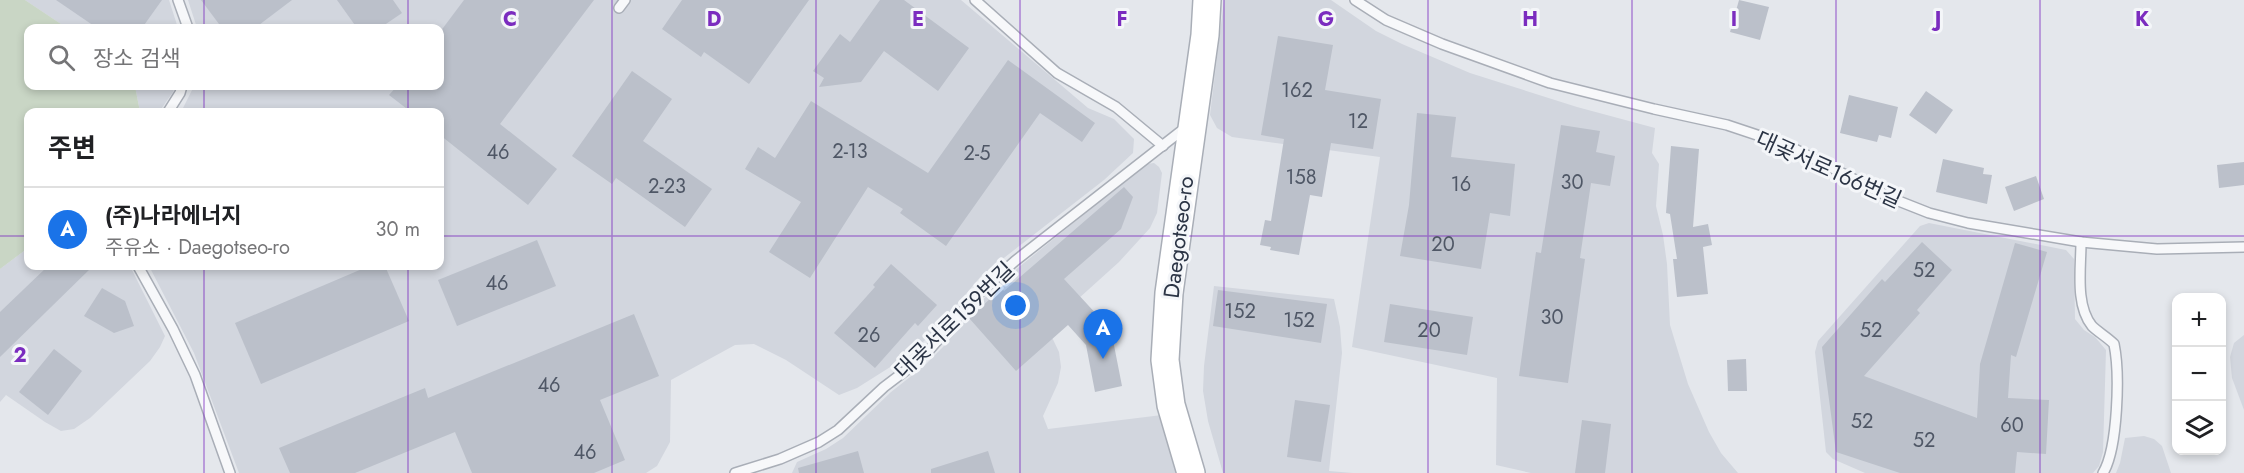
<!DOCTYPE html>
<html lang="ko">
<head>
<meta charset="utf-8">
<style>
  :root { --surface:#fff; --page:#f2f2f2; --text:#202124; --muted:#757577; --line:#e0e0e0; --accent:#1a73e8 }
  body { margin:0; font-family:Jost,"Noto Sans KR",sans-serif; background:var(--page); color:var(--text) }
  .controls { position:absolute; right:18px; bottom:18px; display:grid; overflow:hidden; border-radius:12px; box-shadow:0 3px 9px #0003 }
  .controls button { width:54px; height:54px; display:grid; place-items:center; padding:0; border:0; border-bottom:2px solid var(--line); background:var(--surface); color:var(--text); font:30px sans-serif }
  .you { position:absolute; left:1016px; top:306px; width:21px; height:21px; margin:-15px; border:4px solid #fff; border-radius:50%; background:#1a73e8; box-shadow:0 0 0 9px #1a73e833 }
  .badge { display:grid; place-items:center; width:39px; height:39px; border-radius:50%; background:var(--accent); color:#fff; font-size:20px; font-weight:700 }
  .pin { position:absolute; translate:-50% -50px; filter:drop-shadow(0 2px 3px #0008) }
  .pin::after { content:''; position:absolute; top:32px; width:21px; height:18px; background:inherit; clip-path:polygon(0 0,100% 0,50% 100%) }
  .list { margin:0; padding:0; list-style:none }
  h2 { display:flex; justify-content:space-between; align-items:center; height:78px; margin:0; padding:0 24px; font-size:26px }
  h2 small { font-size:20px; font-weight:400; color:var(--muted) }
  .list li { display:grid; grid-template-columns:39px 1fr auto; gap:18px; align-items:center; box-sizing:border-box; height:84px; padding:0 24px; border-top:2px solid var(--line) }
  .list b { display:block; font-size:22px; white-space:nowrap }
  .list p { margin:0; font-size:20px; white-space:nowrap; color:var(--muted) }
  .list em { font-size:20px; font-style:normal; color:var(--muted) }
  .icon { flex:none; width:33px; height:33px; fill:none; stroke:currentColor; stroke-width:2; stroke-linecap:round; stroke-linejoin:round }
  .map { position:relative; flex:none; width:2244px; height:473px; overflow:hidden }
  .search { position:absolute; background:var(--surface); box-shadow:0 3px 9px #0003; left:24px; top:24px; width:420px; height:66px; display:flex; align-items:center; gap:15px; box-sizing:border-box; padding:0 21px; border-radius:12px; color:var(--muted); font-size:22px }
  .panel { position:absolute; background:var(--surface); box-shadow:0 3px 9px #0003; left:24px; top:108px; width:420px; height:162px; border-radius:12px }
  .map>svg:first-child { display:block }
  .built { fill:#d2d6de }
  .green { fill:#c9d6c5 }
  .building { fill:#bbc0ca }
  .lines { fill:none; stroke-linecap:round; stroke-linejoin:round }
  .lane-casing { stroke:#a9aeb7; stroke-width:12 }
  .secondary-casing { stroke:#a9aeb7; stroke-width:30 }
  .lane { stroke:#f7f8fa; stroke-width:9 }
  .secondary { stroke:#fff; stroke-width:27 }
  .grid { fill:none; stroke:#7b2cbf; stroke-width:1.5; stroke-opacity:0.55 }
  .labels { text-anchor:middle; stroke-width:6; stroke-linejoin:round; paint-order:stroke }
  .number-label { font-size:20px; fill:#4f5766 }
  .street-label { font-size:22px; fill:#2b3445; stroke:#f4f6f9 }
  .grid-label { font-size:20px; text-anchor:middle; font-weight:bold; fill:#7b2cbf; stroke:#f4f6f9; stroke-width:6; stroke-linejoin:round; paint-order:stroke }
</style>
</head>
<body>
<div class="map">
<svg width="2244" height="473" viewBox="0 0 2244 473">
  <rect width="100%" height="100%" fill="#e4e7ec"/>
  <g class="built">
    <polygon points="25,0 169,0 178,28 67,28"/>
    <polygon points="188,0 961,0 1088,108 1114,119 1134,139 1133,153 1104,180 982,275 931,335 903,359 857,388 839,395 786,360 754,344 735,345 671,380 670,442 657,466 646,473 239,473 194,353 149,266 440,266 440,112 181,112 194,86 440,86 440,28 197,28"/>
    <polygon points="1224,0 1331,0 1376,31 1402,44 1470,73 1577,107 1655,128 1652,153 1659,164 1656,206 1663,235 1667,264 1670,325 1688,384 1709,432 1721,453 1738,473 1531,473 1496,465 1497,378 1352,347 1380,157 1232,137 1217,128 1210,115"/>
    <polygon points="135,86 175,86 173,92 159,112 140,112"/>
    <polygon points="1154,163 1159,167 1162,173 1157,213 1150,228 1119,262 1047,327 1059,352 1061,367 1058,383 1043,416 1048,429 1162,415 1178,473 792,473 797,462 826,449 843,438 891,392 924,366 943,347 981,301 1019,267 1146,164"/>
    <polygon points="1929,223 2066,250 2074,259 2075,319 2084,330 2095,337 2106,350 2103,452 2099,466 2093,473 1865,473 1833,459 1826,452 1815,352 1818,341 1920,226"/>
    <polygon points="28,248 28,266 130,266 165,336 160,347 150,361 90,418 74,429 61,431 45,422 6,395 0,402 0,269"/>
    <polygon points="1214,286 1334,299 1340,327 1342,353 1329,471 1353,473 1223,473 1208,421 1203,391 1204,366"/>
    <polygon points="2244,335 2244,410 2232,378 2230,357 2234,343"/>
    <polygon points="2144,436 2154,439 2162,446 2171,473 2116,473 2120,463 2125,438"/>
  </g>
  <polygon class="green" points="0,0 25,0 67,28 28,28 28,86 135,86 140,112 28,112 28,248 0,269"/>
  <g class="building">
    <polygon points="56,0 162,0 142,28 97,28"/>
    <polygon points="201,0 292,0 255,28 222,28"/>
    <polygon points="337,0 393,0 402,13 380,28 357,28"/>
    <polygon points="464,0 594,0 500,124 557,169 528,205 440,135 440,112 411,112 389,95 397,86 440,86 440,32"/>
    <polygon points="682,0 809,0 749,84 704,52 701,57 662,29"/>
    <polygon points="880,0 904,0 969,48 938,91 884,51 861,82 819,87 824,78 813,71 840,34 850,42"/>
    <polygon points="1739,0 1769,7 1760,40 1730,32"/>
    <polygon points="1278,36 1333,45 1325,90 1381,99 1373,149 1331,143 1322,197 1310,195 1299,255 1270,250 1271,247 1260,245 1265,220 1271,221 1284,139 1261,135"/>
    <polygon points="1008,60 1095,123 1082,142 1040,113 946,246 900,213 903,209 868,187 810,278 769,252 801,202 745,169 758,147 775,158 811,101 928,173"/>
    <polygon points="632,71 672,99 643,141 712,189 685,227 616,178 612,184 572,156"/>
    <polygon points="1926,91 1953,110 1936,134 1909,115"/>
    <polygon points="1849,95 1898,107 1891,138 1879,135 1877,142 1840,133"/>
    <polygon points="1417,113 1456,117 1451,157 1515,164 1510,216 1490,213 1481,269 1400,256 1409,205"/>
    <polygon points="1561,125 1600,131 1596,152 1615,156 1610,186 1591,183 1580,258 1585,259 1568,383 1519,376 1536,252 1541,253"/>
    <polygon points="1671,146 1699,149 1693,227 1708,224 1712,245 1703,247 1708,294 1677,297 1673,259 1677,259 1670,214 1666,213"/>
    <polygon points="1943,159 1984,168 1983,174 1992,175 1987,204 1936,192"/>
    <polygon points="2244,162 2244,185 2219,188 2217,165"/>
    <polygon points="2036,176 2044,199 2014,211 2005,187"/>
    <polygon points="1124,187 1133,197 1121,229 1064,279 1111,330 1122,386 1095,392 1086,345 1068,325 1016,371 969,318 1002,288 1004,291"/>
    <polygon points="537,240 556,286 457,326 438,280"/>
    <polygon points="1922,242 1952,270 1917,310 1920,313 1864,376 1977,418 1980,364 2015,243 2047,252 2016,357 2011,355 2008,398 2049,400 2046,454 2017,452 2015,473 1900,473 1836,452 1822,347 1882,279 1885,282"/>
    <polygon points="891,264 937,305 918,326 915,323 875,368 834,333 875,287 873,285"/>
    <polygon points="48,266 93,266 0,357 0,312"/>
    <polygon points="369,266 385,266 409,321 261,384 235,323"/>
    <polygon points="102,288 125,301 134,326 114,333 84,316"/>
    <polygon points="1218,290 1327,304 1321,343 1213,326"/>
    <polygon points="1390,304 1473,317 1467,355 1384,342"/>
    <polygon points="634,314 659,376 600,400 625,460 594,473 472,473 455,432 355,473 290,473 279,448 425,388 428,398"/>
    <polygon points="54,349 82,371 48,415 19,392"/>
    <polygon points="1746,359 1747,391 1728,391 1727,360"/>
    <polygon points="1295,400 1330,405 1321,462 1287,457"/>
    <polygon points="1582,420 1611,424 1605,473 1575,473"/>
    <polygon points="858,451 864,473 799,473 798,468"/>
    <polygon points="988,451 995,473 931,473 931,469"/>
  </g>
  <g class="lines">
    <defs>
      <g id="lane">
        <polyline points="178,0 188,28"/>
        <polyline points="975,0 1057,73 1116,107 1163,146"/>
        <polyline points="1355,0 1386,20 1442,44 1550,83 1654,109 1727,125 1787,145 1891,198 1929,213 1968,223 2081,242 2157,249 2244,247"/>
        <polyline points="619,8 625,0"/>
        <polyline points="168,112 180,93 182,86"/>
        <path d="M2081,242c0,26 -6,63 11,84 6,6 15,11 22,18 6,29 4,104 -11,129"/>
        <polyline points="138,266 173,329 195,375 230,473"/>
        <polyline points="735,473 780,459 819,442 838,430 884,387 909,368 930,349 977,295 1015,261 1185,128"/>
      </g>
      <polyline id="secondary" points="1191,473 1171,405 1165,360 1169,293 1205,35 1207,0"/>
    </defs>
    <use href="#lane" class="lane-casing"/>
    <use href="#secondary" class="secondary-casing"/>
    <use href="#lane" class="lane"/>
    <use href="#secondary" class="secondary"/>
  </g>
  <path class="grid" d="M204,0v28M408,0v28M612,0v473M816,0v473M1020,0v473M1224,0v473M1428,0v473M1632,0v473M1836,0v473M2040,0v473M204,86v26M408,86v26M0,236h28M440,236h1804M204,266v207M408,266v207"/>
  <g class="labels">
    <g class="number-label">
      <text x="1297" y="97">162</text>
      <text x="1358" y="128">12</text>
      <text x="850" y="158">2-13</text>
      <text x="498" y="159">46</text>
      <text x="977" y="160">2-5</text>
      <text x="1301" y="184">158</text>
      <text x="1572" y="189">30</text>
      <text x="1461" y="191">16</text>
      <text x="667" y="193">2-23</text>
      <text x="1443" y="251">20</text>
      <text x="1924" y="277">52</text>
      <text x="497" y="290">46</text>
      <text x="1240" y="318">152</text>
      <text x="1552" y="324">30</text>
      <text x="1299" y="327">152</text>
      <text x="1429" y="337">20</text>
      <text x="1871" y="337">52</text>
      <text x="869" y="342">26</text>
      <text x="549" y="392">46</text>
      <text x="1862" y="428">52</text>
      <text x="2012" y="432">60</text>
      <text x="1924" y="447">52</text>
      <text x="585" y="459">46</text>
    </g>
    <g class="street-label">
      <text transform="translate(1829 169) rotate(24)" y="8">대곶서로166번길</text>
      <text transform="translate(1178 237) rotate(-83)" y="8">Daegotseo-ro</text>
      <text transform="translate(954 320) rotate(-44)" y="8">대곶서로159번길</text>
    </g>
  </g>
  <g class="grid-label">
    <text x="510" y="26">C</text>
    <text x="714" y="26">D</text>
    <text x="918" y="26">E</text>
    <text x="1122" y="26">F</text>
    <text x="1326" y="26">G</text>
    <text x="1530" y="26">H</text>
    <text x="1734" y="26">I</text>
    <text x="1938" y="26">J</text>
    <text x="2142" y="26">K</text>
    <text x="20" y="362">2</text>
  </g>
</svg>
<div class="controls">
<button>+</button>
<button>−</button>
<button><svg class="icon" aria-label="layers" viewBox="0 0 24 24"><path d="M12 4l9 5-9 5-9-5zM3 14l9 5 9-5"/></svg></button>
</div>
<div class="you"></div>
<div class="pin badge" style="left:1103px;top:359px">A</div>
<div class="search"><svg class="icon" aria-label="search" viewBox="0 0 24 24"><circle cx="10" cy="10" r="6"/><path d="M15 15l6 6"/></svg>장소 검색</div>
<section class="panel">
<h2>주변<small></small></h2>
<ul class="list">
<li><span class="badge">A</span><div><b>(주)나라에너지</b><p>주유소 · Daegotseo-ro</p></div><em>30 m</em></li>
</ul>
</section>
</div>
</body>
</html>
